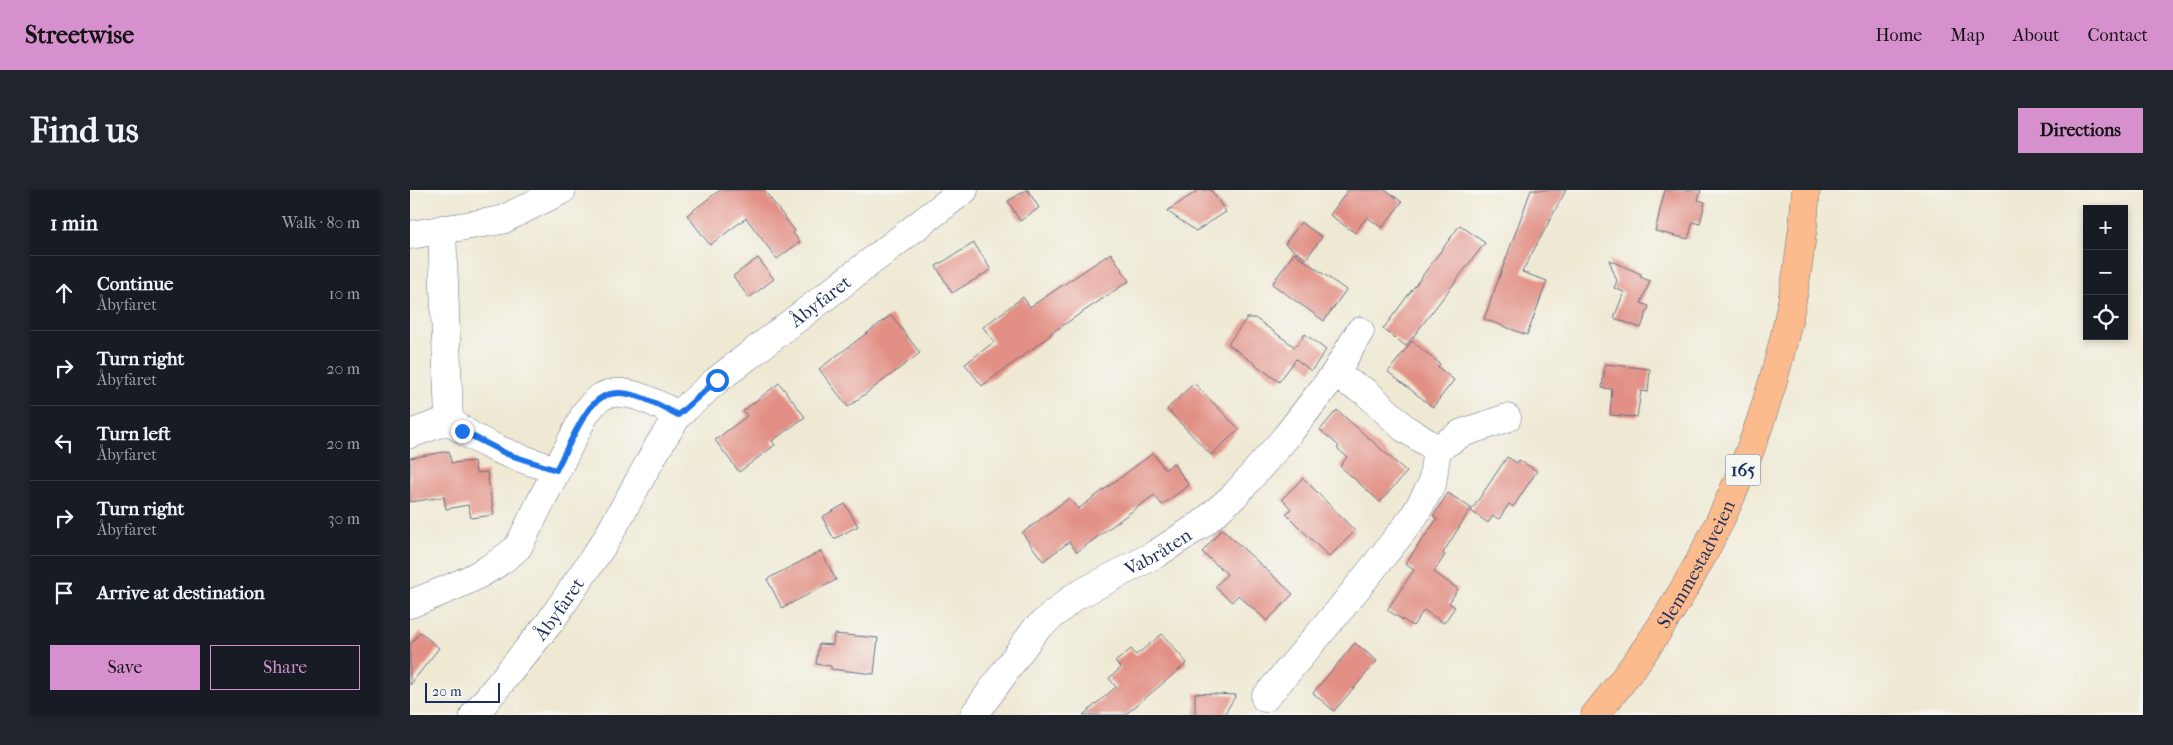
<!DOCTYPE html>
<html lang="en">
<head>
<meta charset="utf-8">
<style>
  :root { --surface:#171b24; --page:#20242c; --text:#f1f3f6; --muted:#9ea1a6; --line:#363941; --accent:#d690ce }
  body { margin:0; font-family:"IM FELL French Canon",serif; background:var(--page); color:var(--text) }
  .controls { position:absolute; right:15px; top:15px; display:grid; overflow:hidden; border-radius:0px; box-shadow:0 2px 8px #0003 }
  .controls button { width:45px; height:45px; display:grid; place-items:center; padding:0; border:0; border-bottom:1px solid var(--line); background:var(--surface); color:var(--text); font:25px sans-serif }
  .scale { position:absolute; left:15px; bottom:12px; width:75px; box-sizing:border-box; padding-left:5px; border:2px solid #1b2f5e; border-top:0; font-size:14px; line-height:18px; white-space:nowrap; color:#1b2f5e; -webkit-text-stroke:4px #f6f6f2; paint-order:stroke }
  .stop { position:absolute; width:15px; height:15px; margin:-11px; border:4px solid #1a73e8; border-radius:50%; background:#fff }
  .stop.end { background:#1a73e8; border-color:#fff; box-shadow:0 1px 5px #0008 }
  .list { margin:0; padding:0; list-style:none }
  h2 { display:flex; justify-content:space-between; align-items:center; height:65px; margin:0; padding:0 20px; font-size:21px }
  h2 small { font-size:16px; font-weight:400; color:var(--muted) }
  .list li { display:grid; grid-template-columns:32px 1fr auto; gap:15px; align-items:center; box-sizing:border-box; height:75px; padding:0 20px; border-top:1px solid var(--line) }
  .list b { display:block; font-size:19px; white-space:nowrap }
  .list p { margin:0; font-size:16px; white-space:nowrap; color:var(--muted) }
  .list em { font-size:16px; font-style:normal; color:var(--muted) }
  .actions { display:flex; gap:10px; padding:15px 20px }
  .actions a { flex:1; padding:11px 0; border:1px solid var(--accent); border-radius:0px; text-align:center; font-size:18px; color:var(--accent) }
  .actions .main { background:var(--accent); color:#111 }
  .icon { flex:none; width:28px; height:28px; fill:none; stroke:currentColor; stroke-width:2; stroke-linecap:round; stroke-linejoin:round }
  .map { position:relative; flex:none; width:1733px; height:525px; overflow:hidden; border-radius:0px }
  header { display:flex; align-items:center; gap:30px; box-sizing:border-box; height:70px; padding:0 25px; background:var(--accent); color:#111 }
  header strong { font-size:24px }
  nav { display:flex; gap:28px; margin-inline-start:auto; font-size:18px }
  .intro { display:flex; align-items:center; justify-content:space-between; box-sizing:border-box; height:120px; padding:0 30px }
  h1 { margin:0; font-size:35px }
  .button { padding:12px 22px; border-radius:0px; background:var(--accent); color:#111; font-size:18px; font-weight:700 }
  main { display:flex; gap:30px; padding:0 30px }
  aside { flex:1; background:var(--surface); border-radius:0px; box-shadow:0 2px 8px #0003 }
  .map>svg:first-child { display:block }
  .building { fill:#e29085 }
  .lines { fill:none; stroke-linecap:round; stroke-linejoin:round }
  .minor-casing { stroke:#657087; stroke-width:29 }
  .major-casing { stroke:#657087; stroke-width:29 }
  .minor { stroke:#fff; stroke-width:28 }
  .major { stroke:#fbbb8d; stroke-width:28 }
  .route { stroke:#1a73e8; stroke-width:6 }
  .labels { text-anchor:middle; stroke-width:4; stroke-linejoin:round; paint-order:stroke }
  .shield { fill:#f6f6f2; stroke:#5d6b8a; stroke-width:1 }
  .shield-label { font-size:18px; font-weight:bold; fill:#1b2f5e }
  .street-label { font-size:19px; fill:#1b2f5e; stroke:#f6f6f2 }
</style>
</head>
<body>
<header>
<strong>Streetwise</strong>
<nav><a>Home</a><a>Map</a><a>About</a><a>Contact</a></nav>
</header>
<div class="intro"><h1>Find us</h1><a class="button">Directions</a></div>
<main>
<aside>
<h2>1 min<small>Walk · 80 m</small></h2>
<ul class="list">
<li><svg class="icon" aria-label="ahead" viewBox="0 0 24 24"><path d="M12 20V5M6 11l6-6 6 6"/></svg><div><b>Continue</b><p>Åbyfaret</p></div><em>10 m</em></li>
<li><svg class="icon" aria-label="right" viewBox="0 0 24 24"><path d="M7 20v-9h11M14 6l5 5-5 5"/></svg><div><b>Turn right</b><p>Åbyfaret</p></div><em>20 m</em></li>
<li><svg class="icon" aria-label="left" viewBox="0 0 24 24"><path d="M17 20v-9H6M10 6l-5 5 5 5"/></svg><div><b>Turn left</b><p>Åbyfaret</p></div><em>20 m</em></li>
<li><svg class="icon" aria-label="right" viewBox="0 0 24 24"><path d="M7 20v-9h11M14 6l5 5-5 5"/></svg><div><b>Turn right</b><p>Åbyfaret</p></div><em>30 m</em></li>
<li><svg class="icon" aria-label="arrive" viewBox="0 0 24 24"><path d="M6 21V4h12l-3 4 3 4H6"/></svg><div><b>Arrive at destination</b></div></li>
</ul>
<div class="actions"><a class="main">Save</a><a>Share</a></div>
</aside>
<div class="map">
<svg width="1733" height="525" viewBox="0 0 1733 525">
  <rect width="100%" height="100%" fill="#f6f6f2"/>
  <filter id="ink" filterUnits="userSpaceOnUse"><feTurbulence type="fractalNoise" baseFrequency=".02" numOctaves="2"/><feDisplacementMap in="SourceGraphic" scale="10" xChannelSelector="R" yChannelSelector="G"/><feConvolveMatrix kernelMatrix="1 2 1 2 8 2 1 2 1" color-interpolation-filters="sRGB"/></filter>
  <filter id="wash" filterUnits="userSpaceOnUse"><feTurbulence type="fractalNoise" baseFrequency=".0096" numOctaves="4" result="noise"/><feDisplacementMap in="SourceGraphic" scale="20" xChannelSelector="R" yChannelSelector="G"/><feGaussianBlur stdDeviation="1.12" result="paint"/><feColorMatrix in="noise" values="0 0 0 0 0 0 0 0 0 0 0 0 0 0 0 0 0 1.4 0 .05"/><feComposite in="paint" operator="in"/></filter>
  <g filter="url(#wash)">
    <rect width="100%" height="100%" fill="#efe9d3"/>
    <g id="blocks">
      <g class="building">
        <polygon points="310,0 354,0 385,41 383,43 390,52 367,69 336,28 300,55 277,25"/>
        <polygon points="616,0 618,0 629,18 610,31 598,11"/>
        <polygon points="789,0 801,0 816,22 786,41 757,21"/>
        <polygon points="938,0 976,0 992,12 972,38 957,27 945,43 920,25"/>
        <polygon points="1121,0 1156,0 1112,82 1137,91 1117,145 1074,129"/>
        <polygon points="1255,0 1291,0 1288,10 1295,12 1290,34 1283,32 1278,49 1245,41"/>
        <polygon points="891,32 912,47 896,69 875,54"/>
        <polygon points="1050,35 1075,53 996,156 973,139"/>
        <polygon points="564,53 581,80 542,103 526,76"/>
        <polygon points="701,63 719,91 640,144 641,145 572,196 555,174 584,152 573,137 613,107 620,117"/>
        <polygon points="884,63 936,100 914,131 862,94"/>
        <polygon points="348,68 364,89 339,108 323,86"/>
        <polygon points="1199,70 1231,84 1230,87 1240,91 1231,113 1239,116 1231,138 1204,128 1214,102 1204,98 1207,91"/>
        <polygon points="481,125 510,163 438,217 409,179"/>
        <polygon points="837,128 845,128 885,157 895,144 916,160 901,181 886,169 869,192 818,154"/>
        <polygon points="1002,151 1030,174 1028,177 1044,190 1023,217 978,182"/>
        <polygon points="1195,174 1240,179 1238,202 1231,201 1227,227 1200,225 1202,199 1192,198"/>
        <polygon points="369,193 395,227 362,251 365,255 329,282 305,250 337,226 333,221"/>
        <polygon points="784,193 829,239 801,265 757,219"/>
        <polygon points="927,220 997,282 970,312 930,276 937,267 927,258 929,256 910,240"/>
        <polygon points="39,261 41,273 64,271 66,283 77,282 84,325 61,328 58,315 36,319 34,307 0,312 0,268"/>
        <polygon points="743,263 755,280 763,273 779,295 752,315 744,305 667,362 659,352 633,371 612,343 659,308 668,319"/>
        <polygon points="1097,267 1107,273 1109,270 1127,281 1103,317 1099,314 1089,329 1083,326 1078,333 1061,321"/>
        <polygon points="893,288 945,341 919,367 876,324 881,319 872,309"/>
        <polygon points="1038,303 1061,318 1033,363 1035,365 1024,382 1048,399 1039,413 1045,417 1034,433 1014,420 1003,436 977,420 1004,380 995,374 1027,329 1023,326"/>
        <polygon points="435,314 448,336 424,349 412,327"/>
        <polygon points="812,339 883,404 857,431 828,405 822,412 805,397 817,384 792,362"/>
        <polygon points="411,361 426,390 372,418 357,389"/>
        <polygon points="10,442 29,458 0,495 0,455"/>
        <polygon points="424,444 468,448 464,484 421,479 421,476 406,474 409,454 423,455"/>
        <polygon points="752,444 777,473 715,525 673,525 706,497 699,488 711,478 705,472 721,459 726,465"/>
        <polygon points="945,453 967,471 924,521 903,503"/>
        <polygon points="785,503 826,505 814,525 785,525"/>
      </g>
    </g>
  </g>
  <g filter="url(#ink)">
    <use href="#blocks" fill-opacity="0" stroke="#657087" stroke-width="1"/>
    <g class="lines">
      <defs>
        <g id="minor">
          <polyline points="32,39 39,230"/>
          <polyline points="0,45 92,30 152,0"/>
          <polyline points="924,185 950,141"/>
          <path d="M0,244l39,-14c31,26 70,38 107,50"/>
          <path d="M0,414c38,-15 78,-29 108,-57l68,-135c4,-4 7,-9 11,-12 21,-19 61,4 81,15"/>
          <polyline points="855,508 932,417 1003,328 1022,294 1027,259"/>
          <path id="s1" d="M64,525l76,-93 56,-82 53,-95 19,-30 39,-35 247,-190"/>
          <path id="s2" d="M564,525l61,-85 39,-33 82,-43 46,-30 33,-29 50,-57 49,-63 32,17 38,36 33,21 25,-16 45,-15"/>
        </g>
        <g id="major">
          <path id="s3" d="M1185,525c124,-147 199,-333 211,-525"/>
        </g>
      </defs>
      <use href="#minor" class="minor-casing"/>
      <use href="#major" class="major-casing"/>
      <use href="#minor" class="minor"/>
      <use href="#major" class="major"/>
    </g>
  </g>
  <g class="lines" filter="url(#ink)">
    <path class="route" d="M52,241l45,23 49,16c36,-69 39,-102 122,-55l39,-35"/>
  </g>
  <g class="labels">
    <rect class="shield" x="1315.5" y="264.5" width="35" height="31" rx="4"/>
    <g class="shield-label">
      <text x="1333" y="286">165</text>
    </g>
    <g class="street-label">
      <text dy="7" stroke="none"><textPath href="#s1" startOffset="546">Åbyfaret</textPath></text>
      <text dy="7" stroke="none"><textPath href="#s2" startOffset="251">Vabråten</textPath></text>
      <text dy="7" stroke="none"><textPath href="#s3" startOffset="182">Slemmestadveien</textPath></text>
      <text dy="7" stroke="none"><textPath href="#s1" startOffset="136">Åbyfaret</textPath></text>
    </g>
  </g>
</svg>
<div class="controls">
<button>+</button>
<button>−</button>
<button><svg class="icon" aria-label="locate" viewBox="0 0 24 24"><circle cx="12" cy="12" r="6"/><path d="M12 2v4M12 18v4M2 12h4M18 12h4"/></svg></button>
</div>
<div class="scale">20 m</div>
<div class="stop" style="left:307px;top:190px"></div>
<div class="stop end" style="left:52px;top:241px"></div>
</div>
</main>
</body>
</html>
